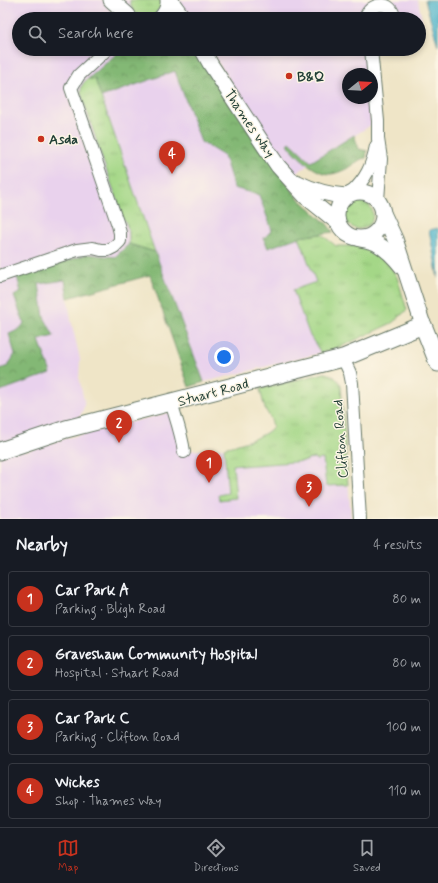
<!DOCTYPE html>
<html lang="en">
<head>
<meta charset="utf-8">
<style>
  :root { --surface:#171b24; --page:#242831; --text:#f1f3f6; --muted:#9ea1a6; --line:#363941; --accent:#c8321e }
  body { margin:0; font-family:Mynerve,sans-serif; background:var(--page); color:var(--text) }
  .compass { position:absolute; left:342px; top:68px; width:36px; height:36px; border-radius:50%; background:var(--surface); box-shadow:0 2px 6px #0003; rotate:72deg }
  .you { position:absolute; left:224px; top:357px; width:14px; height:14px; margin:-10px; border:3px solid #fff; border-radius:50%; background:#1a73e8; box-shadow:0 0 0 6px #1a73e833 }
  .badge { display:grid; place-items:center; width:26px; height:26px; border-radius:50%; background:var(--accent); color:#fff; font-size:13px; font-weight:700 }
  .pin { position:absolute; translate:-50% -33px; filter:drop-shadow(0 1px 2px #0008) }
  .pin::after { content:''; position:absolute; top:21px; width:14px; height:12px; background:inherit; clip-path:polygon(0 0,100% 0,50% 100%) }
  .list { margin:0; padding:0; list-style:none }
  h2 { display:flex; justify-content:space-between; align-items:center; height:52px; margin:0; padding:0 16px; font-size:17px }
  h2 small { font-size:13px; font-weight:400; color:var(--muted) }
  .list li { display:grid; grid-template-columns:26px 1fr auto; gap:12px; align-items:center; box-sizing:border-box; height:56px; margin:0 8px 8px; padding:0 8px; border:1px solid var(--line); border-radius:4px }
  .list b { display:block; font-size:15px; white-space:nowrap }
  .list p { margin:0; font-size:13px; white-space:nowrap; color:var(--muted) }
  .list em { font-size:13px; font-style:normal; color:var(--muted) }
  .icon { flex:none; width:22px; height:22px; fill:none; stroke:currentColor; stroke-width:2; stroke-linecap:round; stroke-linejoin:round }
  .map { position:relative; flex:none; width:438px; height:519px; overflow:hidden }
  .search { position:absolute; background:var(--surface); box-shadow:0 2px 6px #0003; left:12px; right:12px; top:12px; height:44px; display:flex; align-items:center; gap:10px; box-sizing:border-box; padding:0 14px; border-radius:22px; color:var(--muted); font-size:15px }
  .sheet { height:308px; background:var(--surface) }
  nav { display:flex; justify-content:space-around; align-items:center; box-sizing:border-box; height:56px; border-top:1px solid var(--line); background:var(--surface); font-size:11px; color:var(--muted) }
  nav a { display:grid; justify-items:center; gap:2px }
  nav .on { color:var(--accent) }
  .map>svg:first-child { display:block }
  .built { fill:#e9d2ed }
  .grass { fill:url(#grass-tufts); stroke:#628a5e }
  .forest { fill:url(#forest-crowns); stroke:#517a54 }
  .water { fill:#4bb3ca; stroke:#35787f }
  .lines { fill:none; stroke-linecap:round; stroke-linejoin:round }
  .minor-casing { stroke:#687867; stroke-width:14 }
  .tertiary-casing { stroke:#687867; stroke-width:17 }
  .secondary-casing { stroke:#687867; stroke-width:19 }
  .minor { stroke:#fff; stroke-width:12 }
  .tertiary { stroke:#fff; stroke-width:15 }
  .secondary { stroke:#fff; stroke-width:17 }
  .poi-dot { fill:#c8321e; stroke:#fcf5e5; stroke-width:1.5 }
  .labels { text-anchor:middle; stroke-width:3; stroke-linejoin:round; paint-order:stroke }
  .poi-label { font-size:14px; font-weight:bold; fill:#1f3d34; stroke:#fcf5e5; text-anchor:start }
  .street-label { font-size:14px; fill:#1f3d34; stroke:#fcf5e5 }
</style>
</head>
<body>
<div class="map">
<svg width="438" height="519" viewBox="0 0 438 519">
  <defs>
    <pattern id="grass-tufts" width="24" height="20" patternUnits="userSpaceOnUse"><rect width="24" height="20" fill="#a4d787"/><path d="M3 7l-1-3M5 7V3M7 7l1-3M15 17l-1-3M17 17v-4M19 17l1-3" fill="none" stroke="#8db975"/></pattern>
    <pattern id="forest-crowns" width="20" height="18" patternUnits="userSpaceOnUse"><rect width="20" height="18" fill="#83b874"/><path d="M2 6a3 3 0 1 1 6 0M12 15a3 3 0 1 1 6 0" fill="none" stroke="#6b9760"/></pattern>
  </defs>
  <rect width="100%" height="100%" fill="#fcf5e5"/>
  <filter id="ink" filterUnits="userSpaceOnUse"><feTurbulence type="fractalNoise" baseFrequency=".025" numOctaves="2"/><feDisplacementMap in="SourceGraphic" scale="8" xChannelSelector="R" yChannelSelector="G"/><feConvolveMatrix kernelMatrix="1 2 1 2 8 2 1 2 1" color-interpolation-filters="sRGB"/></filter>
  <filter id="wash" filterUnits="userSpaceOnUse"><feTurbulence type="fractalNoise" baseFrequency=".012" numOctaves="4" result="noise"/><feDisplacementMap in="SourceGraphic" scale="16" xChannelSelector="R" yChannelSelector="G"/><feGaussianBlur stdDeviation="0.9" result="paint"/><feColorMatrix in="noise" values="0 0 0 0 0 0 0 0 0 0 0 0 0 0 0 0 0 1.4 0 .05"/><feComposite in="paint" operator="in"/></filter>
  <g filter="url(#wash)">
    <rect width="100%" height="100%" fill="#efe5c7"/>
    <g class="built">
      <polygon points="0,0 418,0 422,20 419,22 419,19 19,19 19,49 182,49 271,185 299,237 316,282 293,290 321,353 204,382 155,252 65,280 71,320 80,359 79,378 84,401 84,407 80,416 75,419 21,437 25,452 60,440 180,410 188,451 224,448 257,438 271,429 273,426 270,417 265,409 260,389 325,373 331,375 334,377 339,382 341,385 351,519 0,519"/>
      <polygon points="209,49 380,49 379,50 380,51 365,52 367,74 348,74 348,98 369,98 371,125 296,173 281,159"/>
    </g>
    <g class="grass">
      <path d="M130,0h32c0,4 -1,6 -3,9 -2,3 -4,6 -7,8 -11,6 -22,-6 -22,-17z"/>
      <path d="M88,79h7l60,173 -26,-8v-12l-3,-9 -5,-7v-6l-18,-49 -22,-68c0,-6 1,-10 7,-14z"/>
      <circle cx="359" cy="215" r="14"/>
      <polygon points="321,234 336,246 363,246 370,248 385,258 397,277 407,310 392,323 340,347 321,353 310,336 293,290 316,282 299,237"/>
      <path d="M325,373c7,2 12,5 16,12l7,100 -22,1 -3,-27 -7,1 -1,-2 -8,1v2l-66,5v-2l-8,1 3,33 -17,2 -1,-5 10,-2 -4,-45c11,-3 44,-11 49,-22l-3,-9 -5,-8 -5,-20z"/>
    </g>
    <g class="forest">
      <polygon points="122,49 193,49 208,67 297,197 327,224 333,232 299,237 268,248 264,238 272,230 259,195 234,188 224,156 201,142 175,71 101,97 95,79 88,79"/>
      <path d="M354,135l5,14 8,2 -1,7c-6,0 -11,6 -16,9 -6,3 -14,7 -20,7 -15,0 -34,-19 -42,-30l2,-2 21,20z"/>
      <path d="M129,244l26,8 49,130 -15,5 -39,-112 -82,23 -3,-18 -26,4 5,33 10,19 -15,4 12,33 -51,18v-22l8,-3 7,-12 -6,-20c5,-2 12,-5 15,-11l-10,-27 7,-4 -4,-16 20,-8 5,2 45,-16 28,3z"/>
    </g>
    <g class="water">
      <polygon points="425,0 438,0 438,46"/>
      <polygon points="438,228 438,278 429,230"/>
    </g>
  </g>
  <g filter="url(#ink)">
    <g class="lines">
      <defs>
        <g id="minor">
          <path d="M365,19c4,-18 29,-19 29,0"/>
          <polyline points="371,49 378,121 378,139 381,159 378,200"/>
          <path d="M351,193c15,-14 21,-27 25,-47"/>
          <polyline points="0,276 77,250 93,248 101,250 108,250 114,247 120,241 120,233 118,225 71,88 79,75 107,49"/>
          <polyline points="343,358 350,373 352,383 360,519"/>
          <path d="M171,402c5,17 11,33 13,50"/>
        </g>
        <g id="tertiary">
          <polyline points="111,0 128,15"/>
          <polyline points="170,0 184,19"/>
          <path d="M160,19c5,-5 9,-11 8,-19"/>
          <polyline points="202,49 211,65 265,147 278,166 306,197 337,222"/>
          <path d="M296,182c16,8 32,13 50,14"/>
          <circle cx="360" cy="215" r="23"/>
          <polyline points="383,213 395,239 423,325"/>
          <path d="M360,239c5,1 11,2 16,4 9,5 20,16 27,25"/>
        </g>
        <polyline id="secondary" points="0,451 66,429 343,358 423,325 438,363"/>
      </defs>
      <use href="#minor" class="minor-casing"/>
      <use href="#tertiary" class="tertiary-casing"/>
      <use href="#secondary" class="secondary-casing"/>
      <use href="#minor" class="minor"/>
      <use href="#tertiary" class="tertiary"/>
      <use href="#secondary" class="secondary"/>
    </g>
  </g>
  <g class="poi-dot">
    <circle cx="289" cy="76" r="4"/>
    <circle cx="41" cy="139" r="4"/>
  </g>
  <g class="labels">
    <g class="poi-label">
      <text x="297" y="81">B&amp;Q</text>
      <text x="49" y="144">Asda</text>
    </g>
    <g class="street-label">
      <text transform="translate(250 123) rotate(56)" y="5">Thames Way</text>
      <text transform="translate(213 392) rotate(-15)" y="5">Stuart Road</text>
      <text transform="translate(340 439) rotate(-94)" y="5">Clifton Road</text>
    </g>
  </g>
</svg>
<svg class="compass" viewBox="-18 -18 36 36"><path d="M0-13l5 13h-10z" fill="#e53935"/><path d="M0 13l5-13h-10z" fill="#9ea1a6"/></svg>
<div class="you"></div>
<div class="pin badge" style="left:209px;top:483px">1</div>
<div class="pin badge" style="left:119px;top:443px">2</div>
<div class="pin badge" style="left:309px;top:507px">3</div>
<div class="pin badge" style="left:172px;top:174px">4</div>
<div class="search"><svg class="icon" aria-label="search" viewBox="0 0 24 24"><circle cx="10" cy="10" r="6"/><path d="M15 15l6 6"/></svg>Search here</div>
</div>
<section class="sheet">
<h2>Nearby<small>4 results</small></h2>
<ul class="list">
<li><span class="badge">1</span><div><b>Car Park A</b><p>Parking · Bligh Road</p></div><em>80 m</em></li>
<li><span class="badge">2</span><div><b>Gravesham Community Hospital</b><p>Hospital · Stuart Road</p></div><em>80 m</em></li>
<li><span class="badge">3</span><div><b>Car Park C</b><p>Parking · Clifton Road</p></div><em>100 m</em></li>
<li><span class="badge">4</span><div><b>Wickes</b><p>Shop · Thames Way</p></div><em>110 m</em></li>
</ul>
</section>
<nav>
<a class="on"><svg class="icon" aria-label="map" viewBox="0 0 24 24"><path d="M3 6l6-2 6 2 6-2v14l-6 2-6-2-6 2zM9 4v14M15 6v14"/></svg>Map</a>
<a><svg class="icon" aria-label="directions" viewBox="0 0 24 24"><path d="M12 3l9 9-9 9-9-9zM9 14v-3h6M13 9l2 2-2 2"/></svg>Directions</a>
<a><svg class="icon" aria-label="saved" viewBox="0 0 24 24"><path d="M7 4h10v16l-5-4-5 4z"/></svg>Saved</a>
</nav>
</body>
</html>
